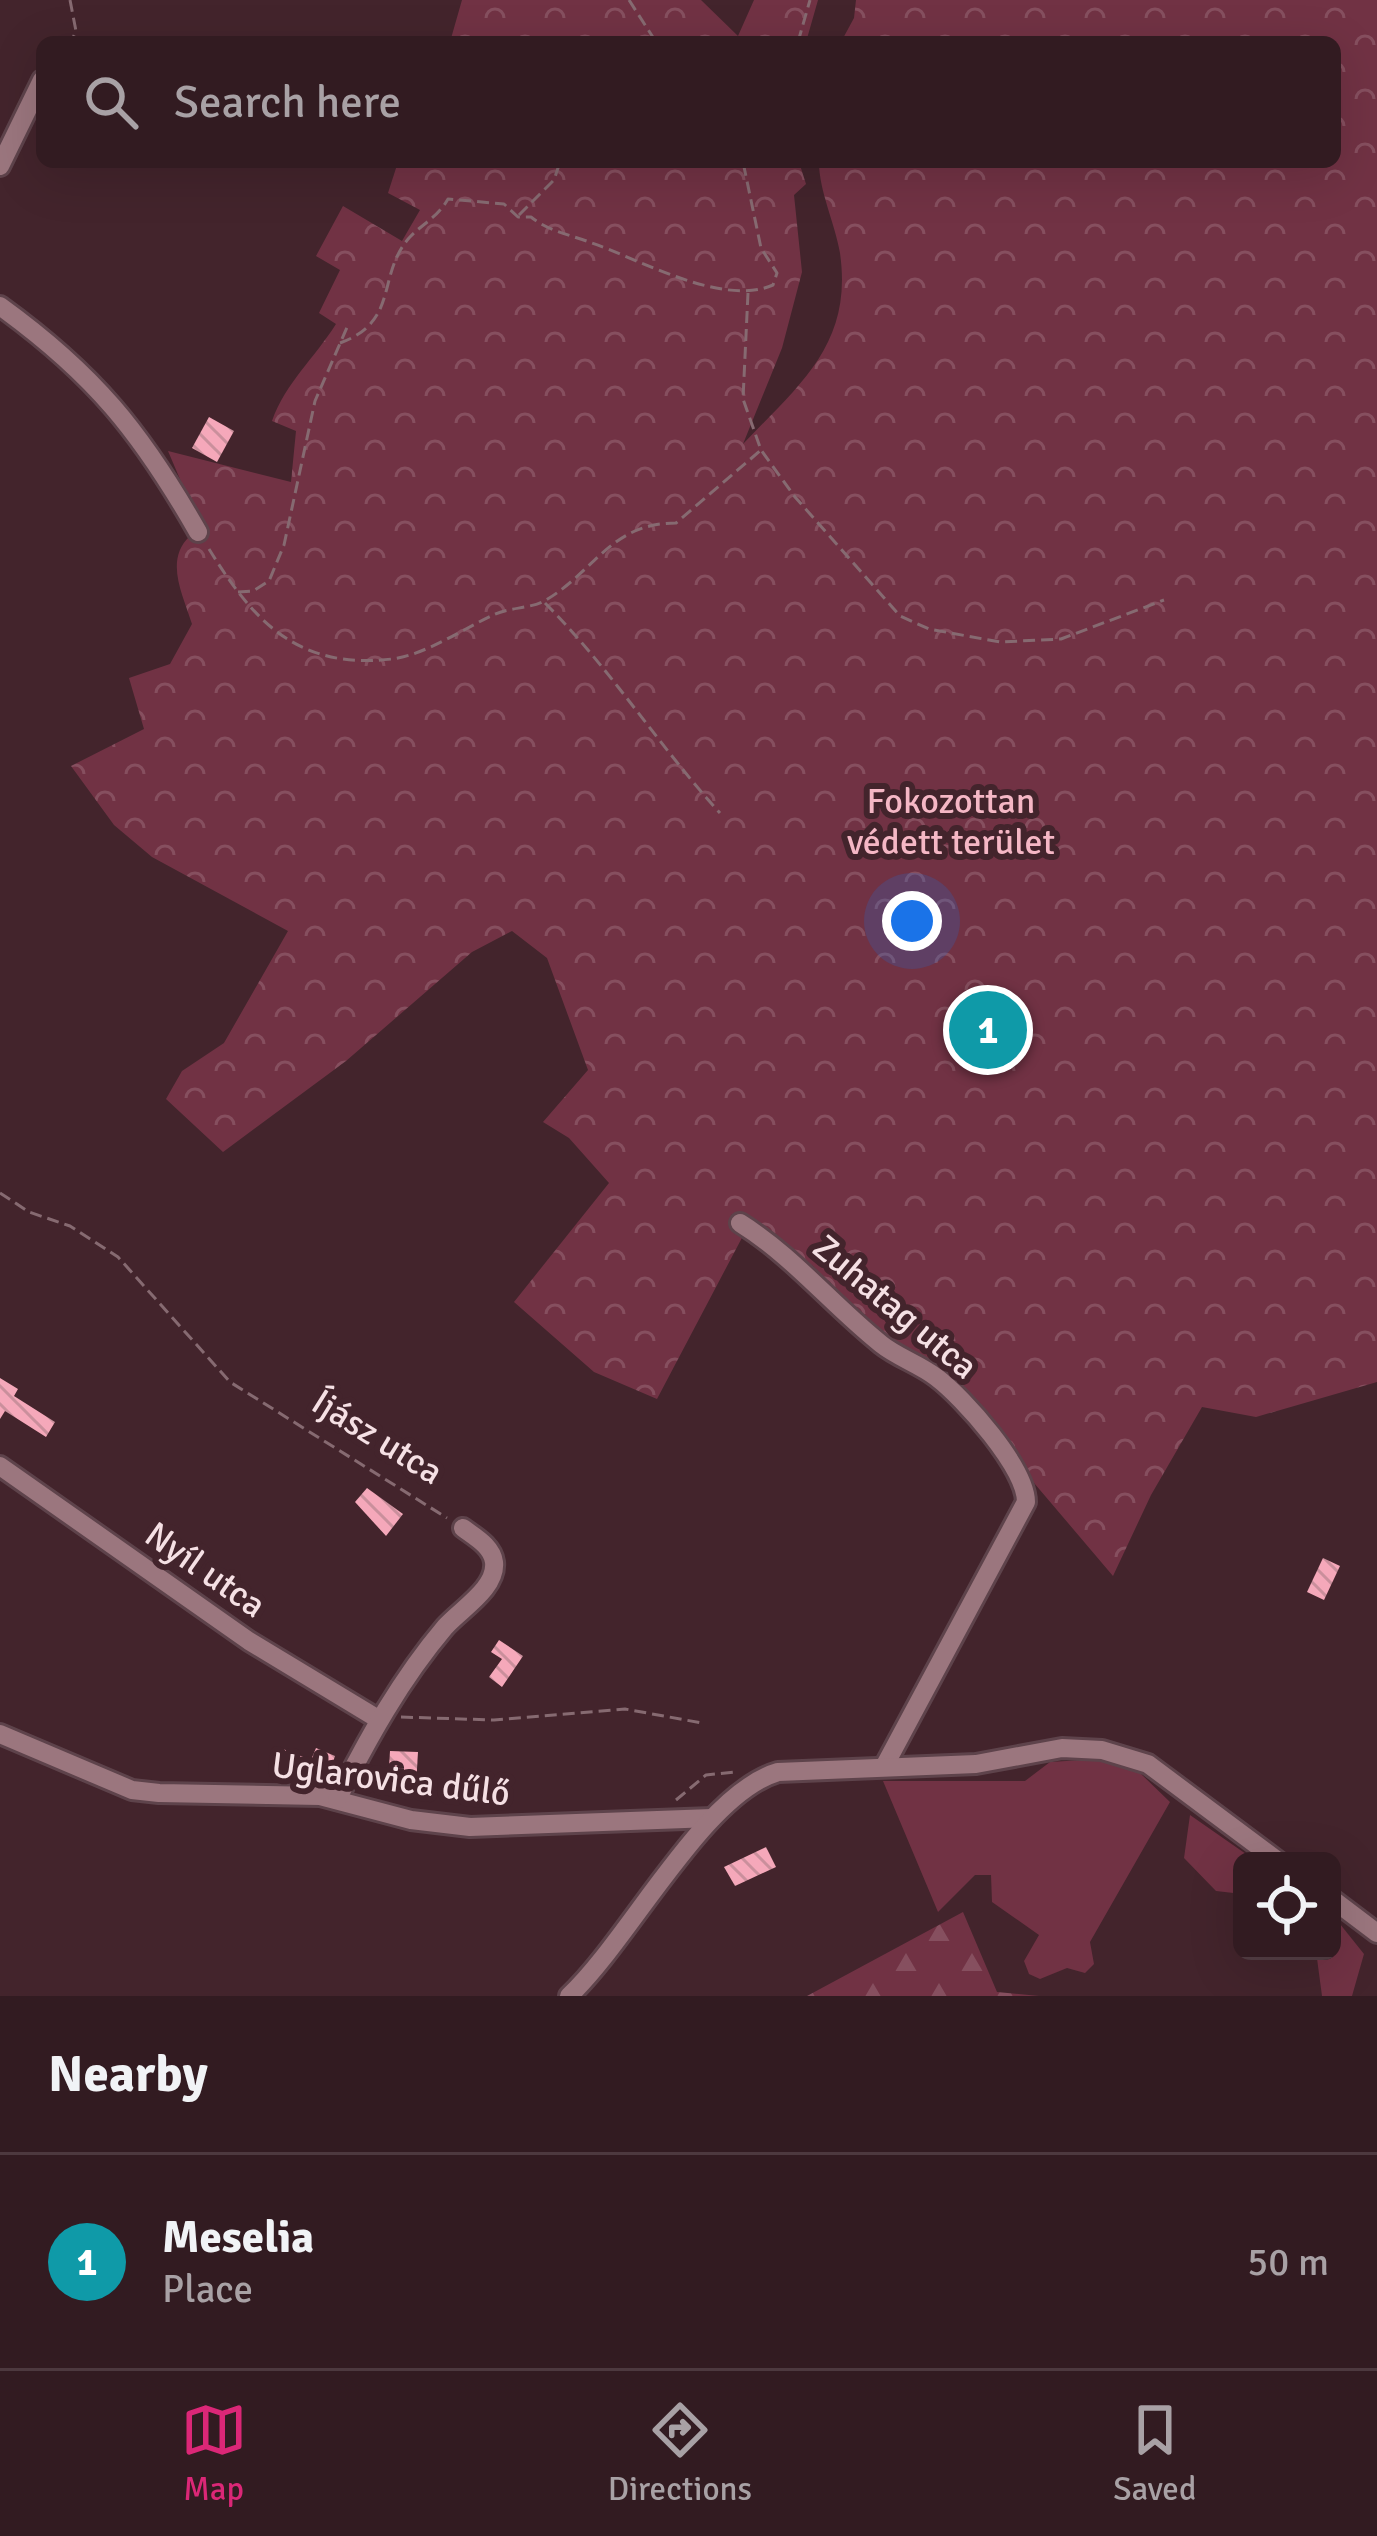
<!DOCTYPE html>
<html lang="en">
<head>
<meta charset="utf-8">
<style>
  :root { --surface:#321b21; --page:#3d282e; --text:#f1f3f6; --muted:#a8a1a5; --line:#4d393f; --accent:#db2777 }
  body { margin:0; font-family:Signika,sans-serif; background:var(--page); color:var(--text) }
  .controls { position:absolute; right:36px; bottom:36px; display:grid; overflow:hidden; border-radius:18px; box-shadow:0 12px 48px #0002 }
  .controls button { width:108px; height:108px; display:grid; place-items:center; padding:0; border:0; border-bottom:3px solid var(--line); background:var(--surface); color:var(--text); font:60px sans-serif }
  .you { position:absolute; left:912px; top:921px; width:42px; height:42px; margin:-30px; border:9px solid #fff; border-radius:50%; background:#1a73e8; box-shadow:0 0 0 18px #1a73e833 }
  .badge { display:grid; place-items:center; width:78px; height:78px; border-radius:50%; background:var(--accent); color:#fff; font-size:39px; font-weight:700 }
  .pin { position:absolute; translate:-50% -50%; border:6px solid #fff; box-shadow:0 3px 12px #0006 }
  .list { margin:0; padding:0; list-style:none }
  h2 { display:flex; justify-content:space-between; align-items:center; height:156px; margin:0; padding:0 48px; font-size:51px }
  h2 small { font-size:39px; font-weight:400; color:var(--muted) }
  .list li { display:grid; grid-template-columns:78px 1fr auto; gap:36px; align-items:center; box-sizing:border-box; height:216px; padding:0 48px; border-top:3px solid var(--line) }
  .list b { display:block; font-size:45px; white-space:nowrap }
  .list p { margin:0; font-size:39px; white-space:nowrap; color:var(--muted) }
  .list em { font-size:39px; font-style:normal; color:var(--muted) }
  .icon { flex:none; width:66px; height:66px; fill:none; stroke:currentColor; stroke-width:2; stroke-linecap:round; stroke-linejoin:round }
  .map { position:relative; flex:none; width:1377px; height:1996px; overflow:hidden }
  .search { position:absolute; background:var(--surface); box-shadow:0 12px 48px #0002; left:36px; right:36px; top:36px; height:132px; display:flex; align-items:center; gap:30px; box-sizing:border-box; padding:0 42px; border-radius:18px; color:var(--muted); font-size:45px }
  .sheet { height:372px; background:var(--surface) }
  nav { display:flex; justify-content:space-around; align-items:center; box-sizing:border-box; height:168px; border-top:3px solid var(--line); background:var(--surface); font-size:33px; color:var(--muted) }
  nav a { display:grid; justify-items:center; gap:6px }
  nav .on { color:var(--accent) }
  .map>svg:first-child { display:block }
  .grass { fill:#713244 }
  .forest { fill:url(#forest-firs) }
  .park { fill:url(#park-crowns) }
  .building { fill:url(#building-back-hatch) }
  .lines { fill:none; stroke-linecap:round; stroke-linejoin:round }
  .minor-casing { stroke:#5e434b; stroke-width:24 }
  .path { stroke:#866a71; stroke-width:3; stroke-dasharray:12 6; stroke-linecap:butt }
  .minor { stroke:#9b767e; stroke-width:18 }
  .labels { text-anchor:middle; stroke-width:12; stroke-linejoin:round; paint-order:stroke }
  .park-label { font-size:36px; fill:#f5b7c5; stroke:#43242c }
  .street-label { font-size:36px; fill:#f5e0e4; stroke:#43242c }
</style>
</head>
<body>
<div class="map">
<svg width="1377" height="1996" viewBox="0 0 1377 1996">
  <defs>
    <pattern id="forest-firs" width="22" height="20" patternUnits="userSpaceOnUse" patternTransform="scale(3)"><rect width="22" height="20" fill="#713244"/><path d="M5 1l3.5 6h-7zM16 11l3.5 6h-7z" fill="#864f5f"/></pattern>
    <pattern id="park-crowns" width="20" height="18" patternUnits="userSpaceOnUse" patternTransform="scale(3)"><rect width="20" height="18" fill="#713244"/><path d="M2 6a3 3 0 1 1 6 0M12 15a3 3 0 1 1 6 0" fill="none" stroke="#864f5f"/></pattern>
    <pattern id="building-back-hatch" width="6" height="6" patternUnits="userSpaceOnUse" patternTransform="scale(3)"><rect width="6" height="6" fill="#f5a8ba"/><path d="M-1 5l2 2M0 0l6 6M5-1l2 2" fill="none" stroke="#ca8f9c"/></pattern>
  </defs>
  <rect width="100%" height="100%" fill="#43242c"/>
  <g class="grass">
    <polygon points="1098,1759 1139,1772 1170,1802 1090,1942 1094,1964 1085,1973 1067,1968 1040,1979 1029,1974 1024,1961 1039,1935 992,1902 991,1875 975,1875 938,1912 883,1781 1025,1781 1050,1762"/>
    <polygon points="1190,1815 1256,1861 1242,1861 1242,1894 1216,1891 1184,1858"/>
    <polygon points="1332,1914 1364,1954 1352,1996 1322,1996 1316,1951 1332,1951"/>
  </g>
  <polygon class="forest" points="963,1912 997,1992 1039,1996 807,1996"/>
  <g class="park">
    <polygon points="462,0 701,0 738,36 754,0 818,0 806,42 450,42"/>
    <path d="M856,0h521v1382l-121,35 -54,-10 -51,88 -38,81 -179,-211 -71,-42 -50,-57 -81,-52 -3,7 16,11 -88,167 -63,-27 -80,-70 95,-119 -40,-45 -26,-16 45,-52 -41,-112 -35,-27 -40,21 -126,109 -123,91 -57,-53 16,-28 42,-28 64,-112 -136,-74 -38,-32 -43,-59 73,-37 -15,-51 41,-14 22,-40c-9,-29 -28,-64 -2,-88l-18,-32 22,8 -26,-61 123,31 5,-51 -24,-10c14,-39 42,-62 64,-97l-17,-11 21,-43 -24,-14 27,-50 59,35 18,-31 -32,-17 10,-31h401l7,22 -12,11 8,77 -20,76 -39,96c57,-60 110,-100 97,-191 -5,-30 -21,-62 -21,-91h516v-120h-494l13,-24z"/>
  </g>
  <g class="building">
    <polygon points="209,417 234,431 217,462 192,448"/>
    <polygon points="0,1378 18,1389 14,1396 55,1422 46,1437 5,1411 0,1419"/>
    <polygon points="367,1488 403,1514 386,1536 355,1502"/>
    <polygon points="1323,1558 1340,1566 1324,1600 1307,1592"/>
    <polygon points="499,1640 523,1656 502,1687 489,1677 502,1659 491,1652"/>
    <polygon points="316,1748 335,1756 332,1765 339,1767 331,1782 277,1763 283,1749 311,1760"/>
    <polygon points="390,1751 418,1752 416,1786 388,1784"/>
    <polygon points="766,1847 776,1867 735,1886 724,1867"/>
  </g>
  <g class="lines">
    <defs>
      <g id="minor">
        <polyline points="0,166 42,80"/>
        <path d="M0,306c94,68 141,126 198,226"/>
        <path d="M740,1223c53,33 92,82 141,121 16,13 38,20 55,33 28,21 90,91 90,125l-141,263"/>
        <polyline points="0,1466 249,1641 378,1719"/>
        <polyline points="0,1734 132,1790 159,1793 320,1796 411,1820 470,1827 712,1818"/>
        <path d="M337,1800c31,-62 64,-121 108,-173 16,-18 52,-39 49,-65 -2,-16 -19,-25 -31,-34"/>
        <polyline points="1332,1899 1377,1933"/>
        <path d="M569,1996c61,-57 134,-202 209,-224l198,-8 86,-16 40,2 46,14 130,97"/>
      </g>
    </defs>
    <use href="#minor" class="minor-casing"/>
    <g class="path">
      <polyline points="70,0 76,31 71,42"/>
      <polyline points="629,0 656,42"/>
      <polyline points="798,42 810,0"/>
      <polyline points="519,215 554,180 560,162"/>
      <polyline points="748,293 743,399 761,450 795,497 900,616 929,629 1000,642 1061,639 1164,600"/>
      <path d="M340,343c60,-22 36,-67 69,-105 14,-15 28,-20 39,-39l56,5 14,13h13c17,14 40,18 61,26 49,17 130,64 181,42l4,-12 -16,-25 -18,-86"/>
      <path d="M209,549c45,73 89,121 183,110 33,-4 71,-30 101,-44 16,-8 38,-6 53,-15 49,-29 65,-77 130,-77l85,-73"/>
      <polyline points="238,592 253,591 269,581 284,545 315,401 348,325"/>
      <path d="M545,603c65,65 113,142 175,210"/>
      <polyline points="0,1193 29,1212 70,1226 118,1257 230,1382 447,1518"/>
      <polyline points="401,1717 494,1720 625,1709 702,1723"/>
      <polyline points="676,1800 706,1775 735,1772"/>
    </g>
    <use href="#minor" class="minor"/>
  </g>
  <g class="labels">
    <g class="park-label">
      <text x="951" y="813">Fokozottan<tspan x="951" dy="41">védett terület</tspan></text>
    </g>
    <g class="street-label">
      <text transform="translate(896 1306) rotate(40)" y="13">Zuhatag utca</text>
      <text transform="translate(378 1436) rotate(32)" y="13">Íjász utca</text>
      <text transform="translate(206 1569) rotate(35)" y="13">Nyíl utca</text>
      <text transform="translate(391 1778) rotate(7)" y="13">Uglarovica dűlő</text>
    </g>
  </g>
</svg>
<div class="controls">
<button><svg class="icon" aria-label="locate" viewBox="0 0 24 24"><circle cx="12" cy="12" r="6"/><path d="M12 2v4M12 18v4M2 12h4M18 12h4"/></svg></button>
</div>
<div class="you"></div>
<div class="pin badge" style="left:988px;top:1030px;background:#0f9aa8">1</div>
<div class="search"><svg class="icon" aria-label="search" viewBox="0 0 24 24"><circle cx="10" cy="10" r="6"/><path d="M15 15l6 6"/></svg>Search here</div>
</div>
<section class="sheet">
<h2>Nearby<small></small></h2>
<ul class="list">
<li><span class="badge" style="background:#0f9aa8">1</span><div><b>Meselia</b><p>Place</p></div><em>50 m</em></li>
</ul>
</section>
<nav>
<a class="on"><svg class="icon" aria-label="map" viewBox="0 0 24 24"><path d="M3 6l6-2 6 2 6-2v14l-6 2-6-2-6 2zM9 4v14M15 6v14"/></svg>Map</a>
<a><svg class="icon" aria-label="directions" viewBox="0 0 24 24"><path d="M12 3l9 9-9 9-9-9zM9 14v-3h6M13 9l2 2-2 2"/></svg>Directions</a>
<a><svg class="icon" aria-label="saved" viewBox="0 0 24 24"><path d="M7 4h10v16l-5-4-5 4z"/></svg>Saved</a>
</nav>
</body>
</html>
